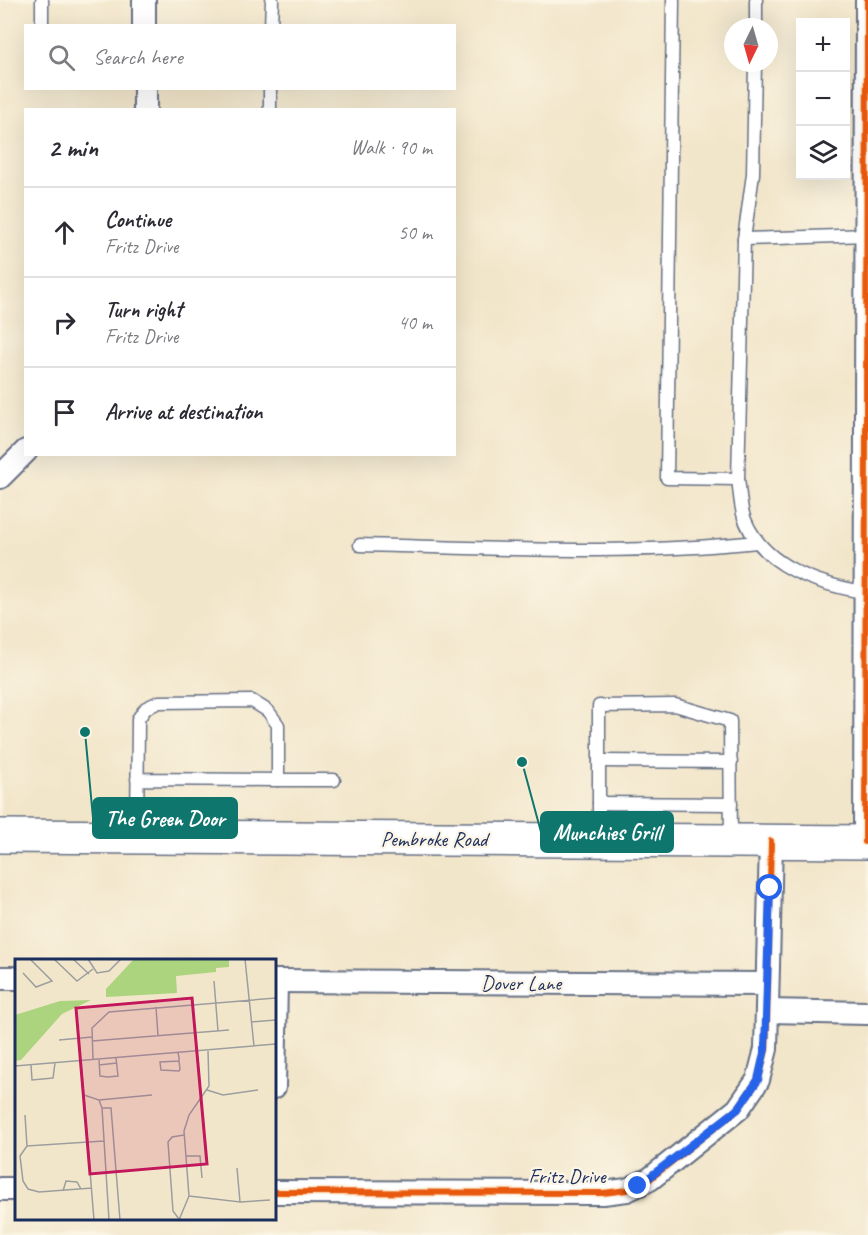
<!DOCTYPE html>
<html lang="en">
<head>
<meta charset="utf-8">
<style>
  :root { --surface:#fff; --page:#f2f2f3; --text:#2b2b33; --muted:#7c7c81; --line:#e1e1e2 }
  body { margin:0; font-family:Caveat,sans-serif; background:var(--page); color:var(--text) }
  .controls { position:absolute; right:18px; top:18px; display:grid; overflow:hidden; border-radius:0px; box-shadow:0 6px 24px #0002 }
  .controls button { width:54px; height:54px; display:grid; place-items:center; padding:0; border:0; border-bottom:2px solid var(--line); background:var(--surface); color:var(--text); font:30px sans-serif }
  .compass { position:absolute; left:724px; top:18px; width:54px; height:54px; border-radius:50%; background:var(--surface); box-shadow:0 6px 24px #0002; rotate:185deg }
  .stop { position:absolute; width:18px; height:18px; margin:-14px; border:4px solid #2563eb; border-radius:50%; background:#fff }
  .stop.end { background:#2563eb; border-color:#fff; box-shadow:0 2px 6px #0008 }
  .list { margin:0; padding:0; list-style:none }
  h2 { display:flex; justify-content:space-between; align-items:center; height:78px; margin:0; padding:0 24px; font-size:26px }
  h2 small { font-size:20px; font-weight:400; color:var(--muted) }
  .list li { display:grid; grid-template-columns:39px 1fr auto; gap:18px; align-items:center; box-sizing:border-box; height:90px; padding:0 24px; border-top:2px solid var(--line) }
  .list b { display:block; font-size:22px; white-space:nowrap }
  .list p { margin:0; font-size:20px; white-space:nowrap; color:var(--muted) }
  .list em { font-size:20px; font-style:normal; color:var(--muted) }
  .icon { flex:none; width:33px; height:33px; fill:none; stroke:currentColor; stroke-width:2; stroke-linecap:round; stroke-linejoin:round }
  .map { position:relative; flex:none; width:868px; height:1235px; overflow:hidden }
  .search { position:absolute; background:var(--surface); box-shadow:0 6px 24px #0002; left:24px; top:24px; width:432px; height:66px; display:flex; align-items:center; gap:15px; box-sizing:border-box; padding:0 21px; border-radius:0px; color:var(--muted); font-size:22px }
  .panel { position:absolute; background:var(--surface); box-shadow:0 6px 24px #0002; left:24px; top:108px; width:432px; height:348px; border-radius:0px }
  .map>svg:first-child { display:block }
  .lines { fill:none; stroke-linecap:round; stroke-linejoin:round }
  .service-casing { stroke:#666f84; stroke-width:15 }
  .minor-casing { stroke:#666f84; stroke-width:26 }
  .primary-casing { stroke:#666f84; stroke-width:36 }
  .service { stroke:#fff; stroke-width:12 }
  .minor { stroke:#fff; stroke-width:22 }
  .primary { stroke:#fff; stroke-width:33 }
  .cycleway-casing { stroke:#fcf5e5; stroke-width:10 }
  .cycleway { stroke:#e8590c; stroke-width:6 }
  .route { stroke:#2563eb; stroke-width:8 }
  .labels { text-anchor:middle; stroke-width:4.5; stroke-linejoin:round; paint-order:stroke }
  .street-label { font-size:21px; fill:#1b2f5e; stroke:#fcf5e5 }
  .inset-road { fill:none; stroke:#9c9d9f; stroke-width:1.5 }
  .view { fill:#c2185b; fill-opacity:0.15; stroke:#c2185b; stroke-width:3 }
  .inset-edge { fill:none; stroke:#1b2f5e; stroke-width:3 }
  .leader { fill:none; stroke:#0f766e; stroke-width:2 }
  .callout-dot { fill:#0f766e; stroke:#fcf5e5; stroke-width:2 }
  .callout { fill:#0f766e; stroke:#0f766e; stroke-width:2 }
  .callout-label { font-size:22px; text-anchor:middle; font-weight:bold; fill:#fff }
</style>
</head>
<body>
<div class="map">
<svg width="868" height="1235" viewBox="0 0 868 1235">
  <rect width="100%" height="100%" fill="#fcf5e5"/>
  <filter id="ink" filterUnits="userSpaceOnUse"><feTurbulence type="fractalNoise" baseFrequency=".0167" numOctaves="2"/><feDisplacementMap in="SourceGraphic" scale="12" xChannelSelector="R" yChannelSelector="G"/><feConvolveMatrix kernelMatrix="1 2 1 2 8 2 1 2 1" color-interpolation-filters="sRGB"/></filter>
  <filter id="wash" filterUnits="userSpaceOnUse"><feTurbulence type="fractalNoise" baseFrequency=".008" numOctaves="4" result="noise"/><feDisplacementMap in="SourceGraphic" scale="24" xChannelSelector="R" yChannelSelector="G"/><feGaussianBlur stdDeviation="1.35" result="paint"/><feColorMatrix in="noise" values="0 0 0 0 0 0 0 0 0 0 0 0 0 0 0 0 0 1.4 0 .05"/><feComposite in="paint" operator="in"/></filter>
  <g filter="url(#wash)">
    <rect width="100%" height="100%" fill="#f2e6ca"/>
  </g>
  <g filter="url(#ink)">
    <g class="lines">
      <defs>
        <g id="service">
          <polyline points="673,0 667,478 738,479 744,239 753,174 755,63"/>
          <polyline points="42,26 42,0"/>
          <polyline points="271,26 272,0"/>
          <polyline points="756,27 756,0"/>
          <polyline points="270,110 270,88"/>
          <polyline points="744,239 868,235"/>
          <path d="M738,479c2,13 2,29 7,41 19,47 73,64 118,72"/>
          <path d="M360,545c132,3 265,11 397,-3"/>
          <polyline points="599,761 731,762"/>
          <polyline points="137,779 278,780 278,725 268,711 252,701 159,702 146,708 138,719 137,836"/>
          <polyline points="278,780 334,780"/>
          <polyline points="599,803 731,804"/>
          <polyline points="599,839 599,706 675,705 730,721 731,840"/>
        </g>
        <g id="minor">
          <polyline points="144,26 144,0"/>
          <polyline points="145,88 145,110"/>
          <polyline points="0,477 26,451"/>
          <polyline points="865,842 867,0"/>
          <polyline points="0,978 16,978"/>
          <polyline points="274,981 767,984"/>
          <polyline points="767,1011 868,1013"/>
          <polyline points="274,1087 276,981"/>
          <polyline points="0,1189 16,1189"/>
          <polyline points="274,1192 603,1193 627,1190 650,1179 738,1109 758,1080 766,1049 771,841"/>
        </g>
        <polyline id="primary" points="0,836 868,842"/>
      </defs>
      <use href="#service" class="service-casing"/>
      <use href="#minor" class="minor-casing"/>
      <use href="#primary" class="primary-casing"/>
      <use href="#service" class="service"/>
      <use href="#minor" class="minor"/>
      <use href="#primary" class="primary"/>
      <defs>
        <g id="cycleway">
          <polyline points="865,842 867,0"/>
          <polyline points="274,1192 603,1193 627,1190 650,1179 738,1109 758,1080 766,1049 771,841"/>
        </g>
      </defs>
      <use href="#cycleway" class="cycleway-casing"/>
      <use href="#cycleway" class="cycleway"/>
    </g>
  </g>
  <g class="lines" filter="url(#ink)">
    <polyline class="route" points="638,1186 738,1109 758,1080 765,1049 770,888"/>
  </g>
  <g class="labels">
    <g class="street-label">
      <text x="434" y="846">Pembroke Road</text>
      <text x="521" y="990">Dover Lane</text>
      <text x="567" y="1183">Fritz Drive</text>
    </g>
  </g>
  <g transform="translate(15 959)">
    <rect width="261" height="261" fill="#f2e6ca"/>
    <path d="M119,0h95v8l-13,1v4l-40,4 1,17 -71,4v-8zM76,41l-29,14 -41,46 -6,1v-46l45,-14z" fill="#acd47f"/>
    <path class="inset-road" d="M39,0l23,22 16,-12M58,0l16,15M73,0l9,14 12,-2 12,-12M230,0l9,87M8,14l13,14 16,-6 -22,-22M199,22l4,50M141,48l2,29M236,63l25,-2M44,81l33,-3M77,82l137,-11M163,94l1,4v4l1,8 -1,2 -18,-1 -1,-8 19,-1M78,100l-1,-31 17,-16 167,-14M84,101l1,16 8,1 10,-1 -2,-18M66,102l13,159M16,106l1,15 21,-2 2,-15M84,106l18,-2M0,107l261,-22M192,131l16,5 35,-5M69,136l15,5 3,8M84,141l53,-5M10,156l2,31 77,-5M12,187l-7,10 3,25 5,8 11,3 53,-4M171,197h14l2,22M48,232l3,-10 11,1 4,7M174,237l51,6 -3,-34M225,243l30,-2M164,260l-6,-8 -5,-69 4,-5 12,-2M94,261l-7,-112h9l9,112M164,261l10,-24 -5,-65 5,-16 20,-29 -1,-35"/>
    <path class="view" d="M177,39l15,166 -117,10 -14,-166z"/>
    <rect width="261" height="261" class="inset-edge"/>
  </g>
  <path class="leader" d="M85 732L93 818M522 762L541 832"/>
  <g class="callout-dot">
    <circle cx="85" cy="732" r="6"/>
    <circle cx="522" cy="762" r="6"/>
  </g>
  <g class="callout">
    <rect x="93" y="798" width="144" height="40" rx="6"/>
    <rect x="541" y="812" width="132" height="40" rx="6"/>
  </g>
  <g class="callout-label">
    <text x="165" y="826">The Green Door</text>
    <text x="607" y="840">Munchies Grill</text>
  </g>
</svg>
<div class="controls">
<button>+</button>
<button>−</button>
<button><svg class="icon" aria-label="layers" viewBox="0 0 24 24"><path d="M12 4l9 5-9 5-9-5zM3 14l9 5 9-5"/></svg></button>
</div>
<svg class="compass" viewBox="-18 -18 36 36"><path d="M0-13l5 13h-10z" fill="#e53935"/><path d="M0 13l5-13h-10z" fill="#7c7c81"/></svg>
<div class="stop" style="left:770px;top:888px"></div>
<div class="stop end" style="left:638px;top:1186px"></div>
<div class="search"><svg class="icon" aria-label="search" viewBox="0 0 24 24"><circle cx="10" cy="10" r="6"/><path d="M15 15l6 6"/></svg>Search here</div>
<section class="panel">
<h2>2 min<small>Walk · 90 m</small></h2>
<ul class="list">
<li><svg class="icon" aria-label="ahead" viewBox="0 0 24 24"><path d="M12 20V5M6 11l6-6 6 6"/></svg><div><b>Continue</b><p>Fritz Drive</p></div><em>50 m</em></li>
<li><svg class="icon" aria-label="right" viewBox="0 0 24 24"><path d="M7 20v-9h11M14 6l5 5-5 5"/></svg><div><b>Turn right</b><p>Fritz Drive</p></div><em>40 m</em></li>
<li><svg class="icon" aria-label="arrive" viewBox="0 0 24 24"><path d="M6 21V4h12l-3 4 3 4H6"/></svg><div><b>Arrive at destination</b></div></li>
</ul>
</section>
</div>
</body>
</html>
